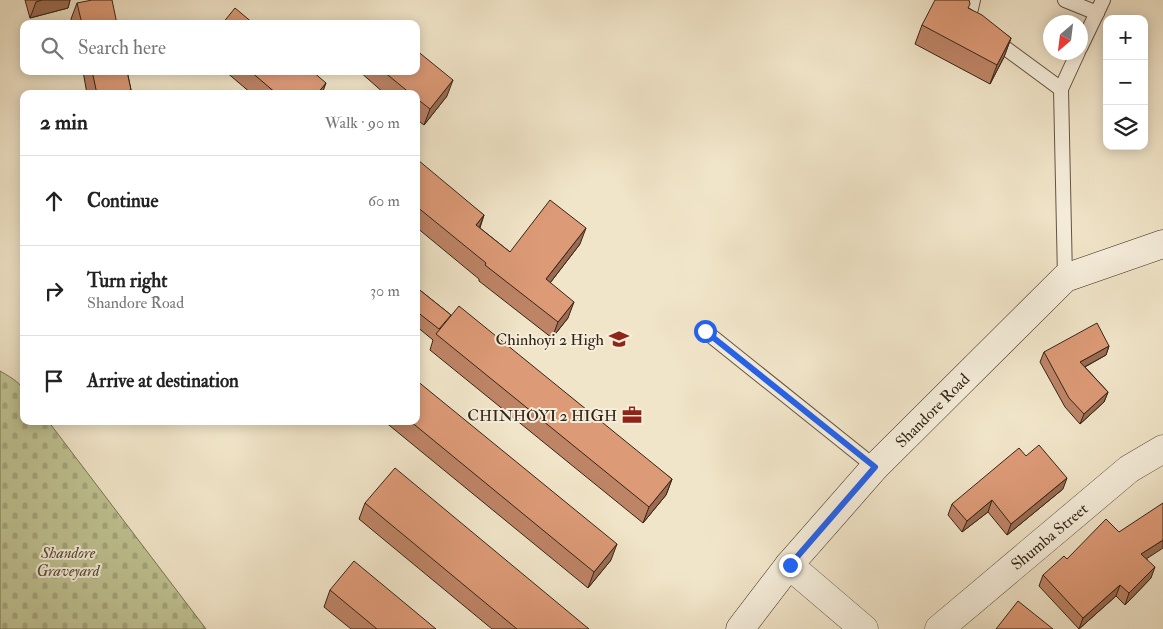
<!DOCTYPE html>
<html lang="en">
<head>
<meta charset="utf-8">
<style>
  :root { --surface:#fff; --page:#f2f2f2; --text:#222; --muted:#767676; --line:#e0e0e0 }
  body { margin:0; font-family:"IM FELL Double Pica",serif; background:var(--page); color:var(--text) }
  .controls { position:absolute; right:15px; top:15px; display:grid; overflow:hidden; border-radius:10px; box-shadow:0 2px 12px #0003 }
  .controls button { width:45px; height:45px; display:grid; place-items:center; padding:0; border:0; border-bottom:1px solid var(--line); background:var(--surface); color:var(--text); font:25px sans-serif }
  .compass { position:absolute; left:1043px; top:15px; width:45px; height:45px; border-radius:50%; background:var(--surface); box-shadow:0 2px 12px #0003; rotate:208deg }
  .stop { position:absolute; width:15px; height:15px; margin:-11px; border:4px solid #2563eb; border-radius:50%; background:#fff }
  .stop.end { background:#2563eb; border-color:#fff; box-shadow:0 1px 5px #0008 }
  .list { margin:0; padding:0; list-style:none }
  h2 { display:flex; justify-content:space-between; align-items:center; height:65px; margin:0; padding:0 20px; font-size:21px }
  h2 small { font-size:16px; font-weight:400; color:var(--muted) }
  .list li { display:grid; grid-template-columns:32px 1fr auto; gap:15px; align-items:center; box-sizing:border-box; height:90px; padding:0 20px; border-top:1px solid var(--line) }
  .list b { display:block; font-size:19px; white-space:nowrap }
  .list p { margin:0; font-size:16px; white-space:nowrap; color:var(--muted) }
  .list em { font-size:16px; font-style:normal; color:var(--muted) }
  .icon { flex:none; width:28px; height:28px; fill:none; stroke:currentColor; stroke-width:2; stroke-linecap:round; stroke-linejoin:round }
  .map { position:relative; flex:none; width:1163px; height:629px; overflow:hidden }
  .search { position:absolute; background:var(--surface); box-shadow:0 2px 12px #0003; left:20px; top:20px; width:400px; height:55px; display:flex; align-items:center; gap:12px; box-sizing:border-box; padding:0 18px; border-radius:10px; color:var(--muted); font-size:19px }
  .panel { position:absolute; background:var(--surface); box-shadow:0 2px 12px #0003; left:20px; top:90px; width:400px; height:335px; border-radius:10px }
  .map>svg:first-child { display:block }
  .cemetery { fill:url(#cemetery-stones); stroke:#7a7454 }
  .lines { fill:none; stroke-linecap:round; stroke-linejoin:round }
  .lane-casing { stroke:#645543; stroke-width:16 }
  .street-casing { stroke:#645543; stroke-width:29 }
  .secondary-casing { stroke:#352516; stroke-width:29 }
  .lane { stroke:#f6eedc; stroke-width:14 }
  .street { stroke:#f6eedc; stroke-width:28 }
  .secondary { stroke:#f6eedc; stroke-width:28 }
  .wall { fill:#be8466; stroke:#352516 }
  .shaded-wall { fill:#9b6c53; stroke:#352516 }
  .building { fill:#dd9a77; stroke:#352516 }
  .route { stroke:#2563eb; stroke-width:6 }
  .labels { text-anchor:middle; stroke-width:4; stroke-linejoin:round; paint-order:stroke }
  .poi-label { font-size:16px; fill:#352516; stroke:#f6eedc; text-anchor:end }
  .street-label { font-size:16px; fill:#352516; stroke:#f6eedc }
  .park-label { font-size:16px; font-style:italic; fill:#584c35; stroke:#f6eedc }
</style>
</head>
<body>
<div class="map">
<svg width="1163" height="629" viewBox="0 0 1163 629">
  <defs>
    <pattern id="cemetery-stones" width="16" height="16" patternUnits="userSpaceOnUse" patternTransform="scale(1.25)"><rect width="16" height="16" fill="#c0c393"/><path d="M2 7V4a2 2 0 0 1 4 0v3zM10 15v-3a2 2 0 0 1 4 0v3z" fill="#a6a77e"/></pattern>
  </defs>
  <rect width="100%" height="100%" fill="#f1e5c9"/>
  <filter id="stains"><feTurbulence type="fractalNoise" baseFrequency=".004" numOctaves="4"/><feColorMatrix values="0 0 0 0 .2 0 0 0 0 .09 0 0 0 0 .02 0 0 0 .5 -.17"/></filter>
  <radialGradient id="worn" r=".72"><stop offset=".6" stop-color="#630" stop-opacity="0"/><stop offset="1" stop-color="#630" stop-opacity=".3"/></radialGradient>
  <path class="cemetery" d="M0,371c30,17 24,18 24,50h24l158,208h-206z"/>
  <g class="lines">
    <defs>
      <g id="lane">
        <polyline points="973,0 969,17 975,23"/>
        <polyline points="1065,0 1097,13"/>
        <polyline points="993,39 1061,89"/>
        <polyline points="1080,48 1103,0"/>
        <polyline points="1065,278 1061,89 1078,52"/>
        <polyline points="705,331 875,467"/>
      </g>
      <g id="street">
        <polyline points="789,565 864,629"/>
        <polyline points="939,629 1129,469 1163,449"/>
      </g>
      <polyline id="secondary" points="740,629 789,565 875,467 1065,278 1163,244"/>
    </defs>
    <use href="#lane" class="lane-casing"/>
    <use href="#street" class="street-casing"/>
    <use href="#secondary" class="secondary-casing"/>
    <use href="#lane" class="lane"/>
    <use href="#street" class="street"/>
    <use href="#secondary" class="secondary"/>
  </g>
  <g class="wall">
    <polygon points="25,0 70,0 68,8 30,18"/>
    <polygon points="77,3 117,24 72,24 71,19"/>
    <polygon points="969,8 1011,38 1004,57 990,84 915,44 922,25"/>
    <polygon points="83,71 127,71 131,90 130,94 87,94"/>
    <polygon points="225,71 312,71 322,94 252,94"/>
    <polygon points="359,71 416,71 447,96 424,125 416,119 416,94 385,94"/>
    <polygon points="416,163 484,215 480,228 510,252 580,244 550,283 568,318 552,338 479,281 479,279 416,227"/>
    <polygon points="416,287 451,315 672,479 666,495 643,523 430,350 433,340 416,326"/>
    <polygon points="1109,346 1106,355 1085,367 1108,392 1104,402 1080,424 1065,407 1040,362 1044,352"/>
    <polygon points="384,421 416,421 611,560 588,588"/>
    <polygon points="1026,456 1063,489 1007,535 988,512 962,532 948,515 952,504"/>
    <polygon points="365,503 589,629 492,629 359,519"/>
    <polygon points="1067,559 1147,559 1151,578 1125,605 1116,596 1079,629 1039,586 1043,575"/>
    <polygon points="330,590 436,629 351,629 324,607"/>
  </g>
  <g class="shaded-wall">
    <polygon points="42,0 70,0 68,8 30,18 36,2"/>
    <polygon points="1011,38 1004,57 990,84 997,65"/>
    <polygon points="453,80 447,96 424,125 430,109"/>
    <polygon points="326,83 322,94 317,94"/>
    <polygon points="131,90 130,94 112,94"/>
    <polygon points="484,215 478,231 476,225"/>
    <polygon points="586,228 580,244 540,296 546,279"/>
    <polygon points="574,302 568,318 552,338 558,322"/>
    <polygon points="1109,346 1106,355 1077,371 1080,362"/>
    <polygon points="1108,392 1104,402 1080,424 1084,414"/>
    <polygon points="1067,478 1063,489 1007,535 1011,524"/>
    <polygon points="672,479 666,495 643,523 649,507"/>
    <polygon points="992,500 988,512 962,532 967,521"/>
    <polygon points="1163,540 1163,548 1137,565 1141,554"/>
    <polygon points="617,544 611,560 588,588 594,572"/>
    <polygon points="1155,567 1151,578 1125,605 1129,593"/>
    <polygon points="1120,585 1116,596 1079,629 1083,618"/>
  </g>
  <g class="building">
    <polygon points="92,0 112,0 117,24 82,24 77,3"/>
    <polygon points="935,0 969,0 970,4 968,8 982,15 1011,38 997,65 922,25"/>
    <polygon points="235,8 254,24 222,24"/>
    <polygon points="416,50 453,80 430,109 416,98 416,94 411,94 383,71 416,71"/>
    <polygon points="92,71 127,71 131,90 112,94 97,94"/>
    <polygon points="250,71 312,71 326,83 317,94 277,94"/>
    <polygon points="418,160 484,215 476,225 510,252 550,200 586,228 546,279 574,302 558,322 485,265 486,263 416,206 416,163"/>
    <polygon points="416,287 451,315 439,329 416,311"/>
    <polygon points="459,306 672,479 649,507 436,334"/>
    <polygon points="1097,323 1109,346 1080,362 1108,392 1084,414 1069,398 1044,352"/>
    <polygon points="416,380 617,544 594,572 410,421 416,421"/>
    <polygon points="1039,445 1067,478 1011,524 992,500 967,521 952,504 1019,448 1026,456"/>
    <polygon points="395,468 589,629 517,629 365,503"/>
    <polygon points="1163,503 1163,540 1141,554 1155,567 1129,593 1120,585 1083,618 1043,575 1064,556 1067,559 1106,519 1119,532"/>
    <polygon points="354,561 436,629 377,629 330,590"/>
    <polygon points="1018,601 1053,629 996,629"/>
  </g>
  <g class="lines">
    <polyline class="route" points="705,331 875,467 790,565"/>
  </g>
  <defs>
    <symbol id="school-bare" viewBox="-9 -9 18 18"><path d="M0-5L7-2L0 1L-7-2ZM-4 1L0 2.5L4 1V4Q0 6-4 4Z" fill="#8f2418" stroke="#f6eedc" stroke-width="2.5" paint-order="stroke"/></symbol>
    <symbol id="office-bare" viewBox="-9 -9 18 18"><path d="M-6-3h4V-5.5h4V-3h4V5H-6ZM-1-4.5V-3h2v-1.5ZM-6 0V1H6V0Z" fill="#8f2418" stroke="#f6eedc" stroke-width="2.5" paint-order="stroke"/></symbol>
  </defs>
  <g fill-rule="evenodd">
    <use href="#school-bare" x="605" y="325" width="28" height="28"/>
    <use href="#office-bare" x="618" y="401" width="28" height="28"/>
  </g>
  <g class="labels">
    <g class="poi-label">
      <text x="604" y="345">Chinhoyi 2 High</text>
      <text x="617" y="421">CHINHOYI 2 HIGH</text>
    </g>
    <g class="street-label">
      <text transform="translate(932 410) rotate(-45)" y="6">Shandore Road</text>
      <text transform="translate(1049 536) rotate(-40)" y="6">Shumba Street</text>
    </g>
    <g class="park-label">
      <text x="68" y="558">Shandore<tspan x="68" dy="18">Graveyard</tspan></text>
    </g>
  </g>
  <rect width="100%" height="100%" filter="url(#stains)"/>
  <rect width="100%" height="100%" fill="url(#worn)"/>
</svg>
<div class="controls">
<button>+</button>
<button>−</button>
<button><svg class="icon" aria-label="layers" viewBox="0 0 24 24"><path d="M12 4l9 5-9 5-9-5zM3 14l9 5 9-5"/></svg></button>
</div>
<svg class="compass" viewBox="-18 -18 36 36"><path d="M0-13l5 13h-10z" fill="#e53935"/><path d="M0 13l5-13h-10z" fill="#767676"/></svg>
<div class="stop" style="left:705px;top:331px"></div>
<div class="stop end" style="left:790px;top:565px"></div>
<div class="search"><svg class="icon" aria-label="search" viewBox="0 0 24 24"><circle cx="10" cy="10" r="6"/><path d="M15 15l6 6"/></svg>Search here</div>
<section class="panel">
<h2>2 min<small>Walk · 90 m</small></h2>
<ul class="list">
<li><svg class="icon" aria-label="ahead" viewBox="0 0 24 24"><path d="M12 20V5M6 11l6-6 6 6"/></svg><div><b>Continue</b></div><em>60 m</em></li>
<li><svg class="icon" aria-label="right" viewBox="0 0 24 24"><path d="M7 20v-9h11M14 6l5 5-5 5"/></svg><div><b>Turn right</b><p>Shandore Road</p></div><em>30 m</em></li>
<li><svg class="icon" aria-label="arrive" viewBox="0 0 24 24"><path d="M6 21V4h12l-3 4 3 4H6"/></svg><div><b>Arrive at destination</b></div></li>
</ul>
</section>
</div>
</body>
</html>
